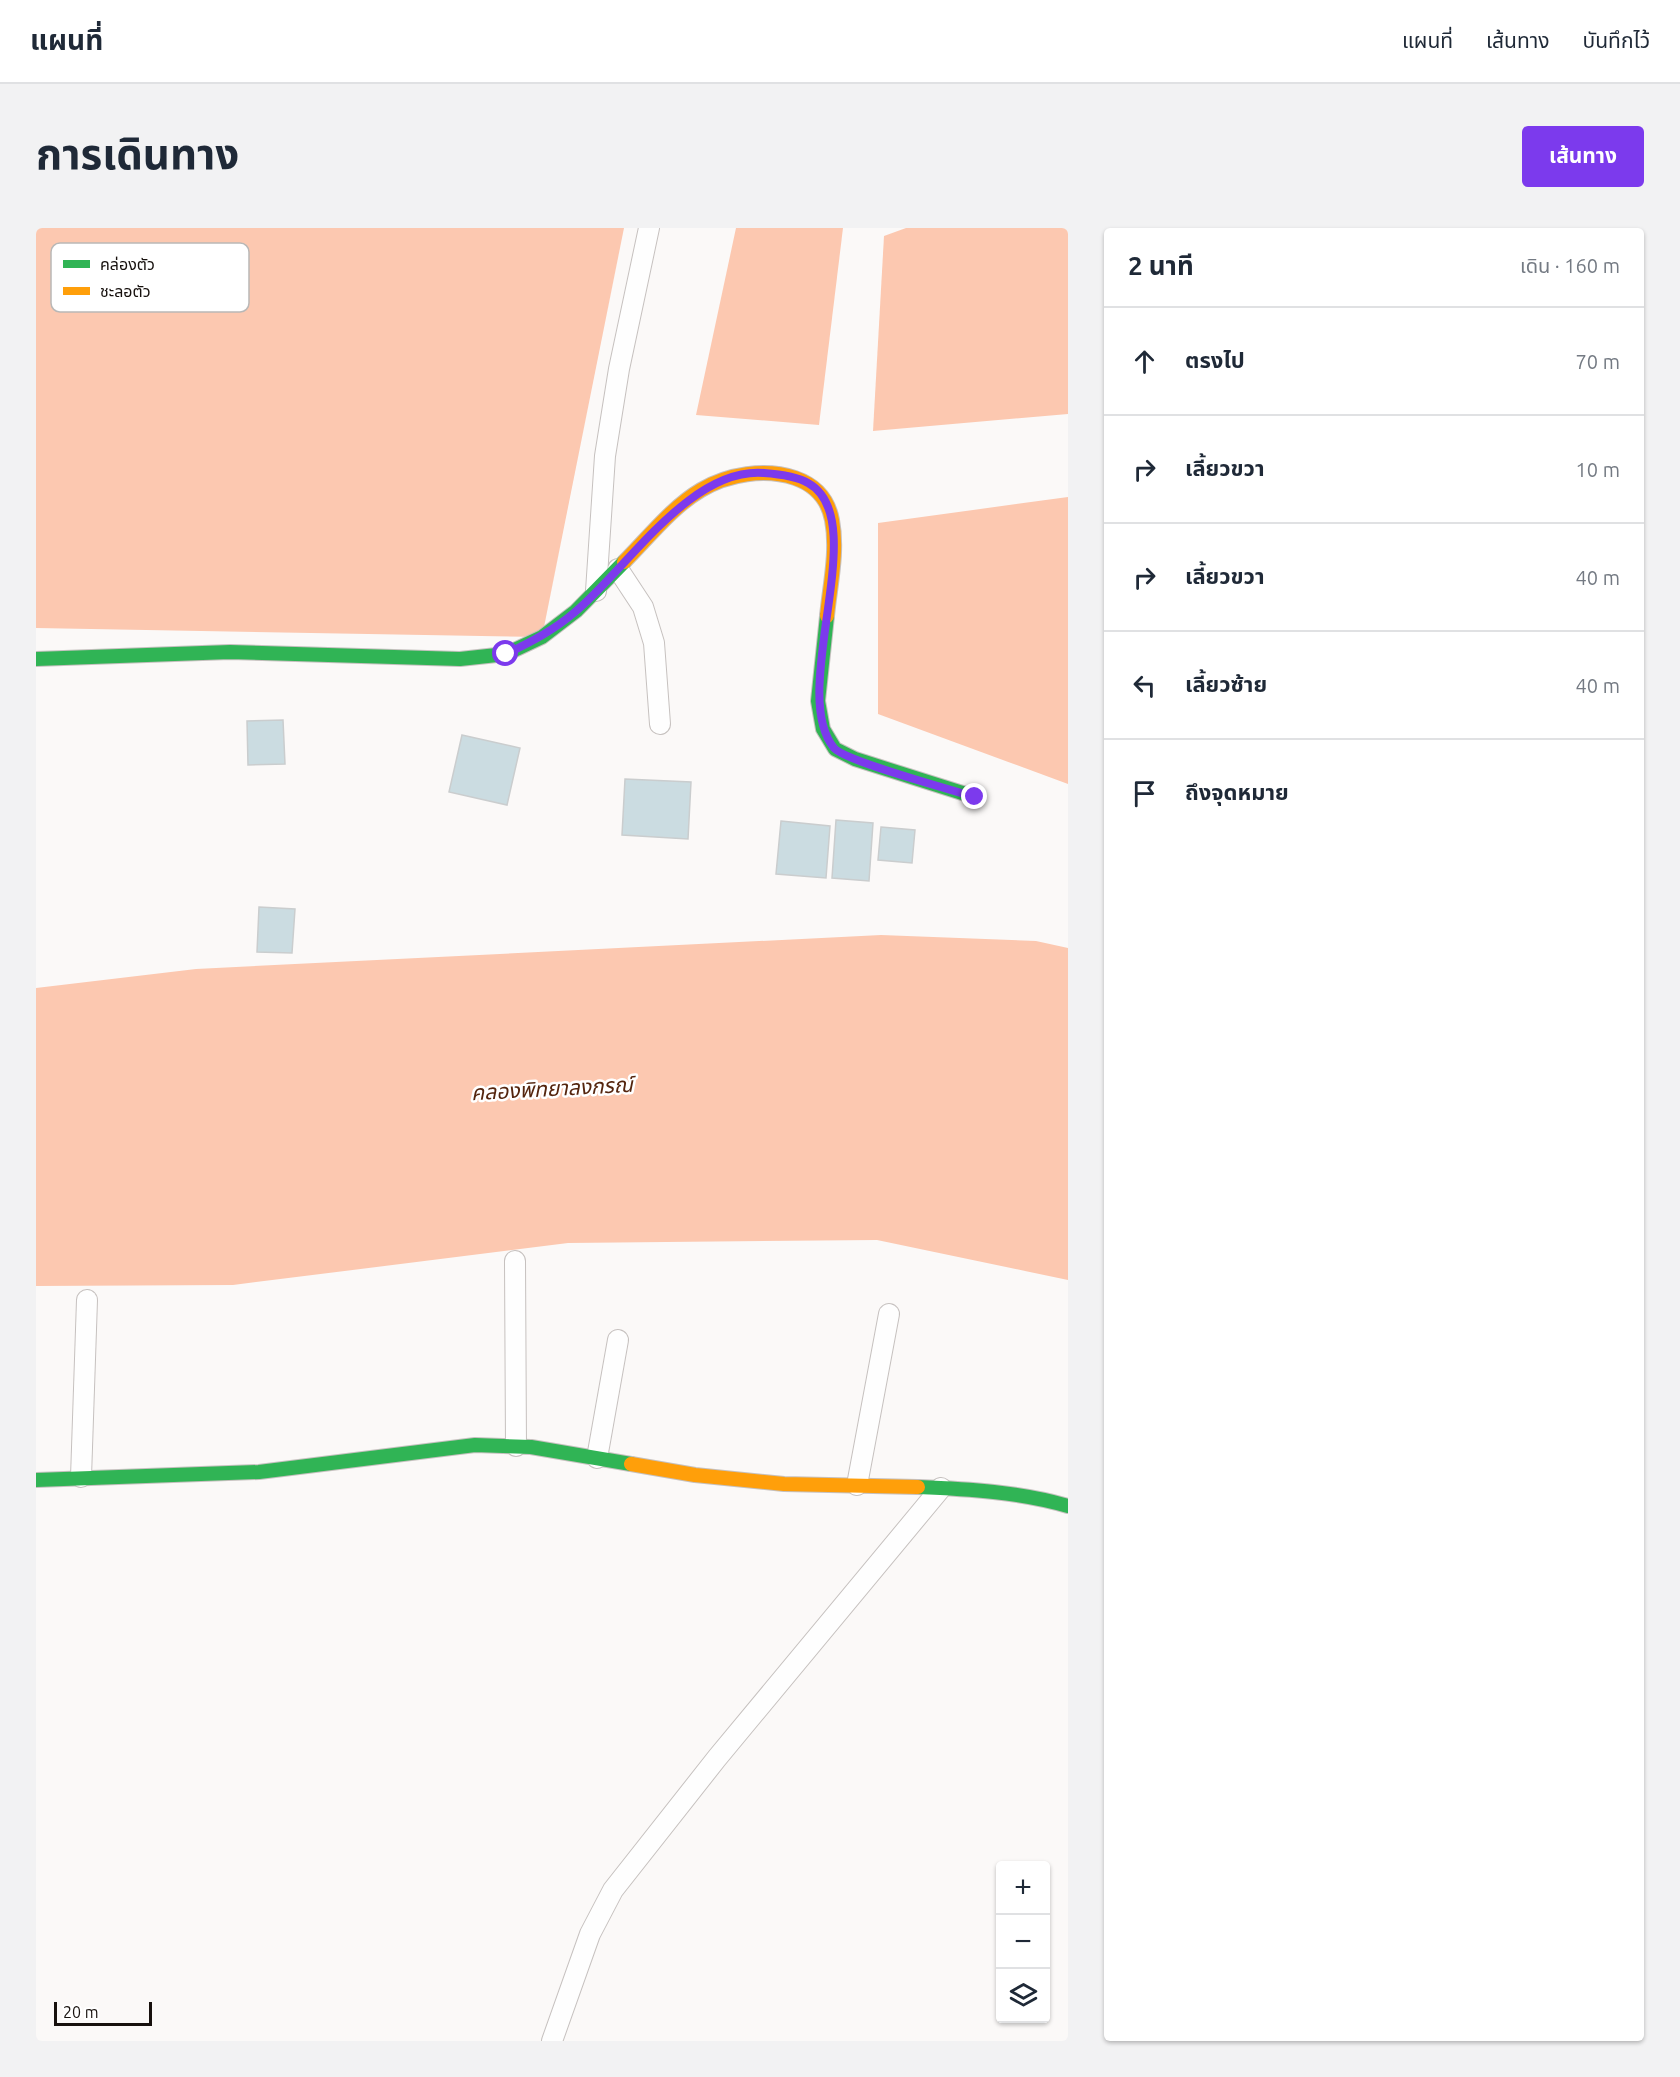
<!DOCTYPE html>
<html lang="th">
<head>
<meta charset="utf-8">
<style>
  :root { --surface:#fff; --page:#f2f2f3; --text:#1f2937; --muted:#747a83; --line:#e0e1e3; --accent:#7c3aed }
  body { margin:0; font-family:Ubuntu,"Noto Sans Thai",sans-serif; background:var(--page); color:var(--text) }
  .controls { position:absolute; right:18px; bottom:18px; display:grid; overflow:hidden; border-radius:6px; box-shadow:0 2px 4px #0004 }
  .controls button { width:54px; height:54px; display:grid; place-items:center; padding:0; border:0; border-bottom:2px solid var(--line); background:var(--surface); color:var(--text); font:30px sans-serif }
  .scale { position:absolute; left:18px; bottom:15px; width:98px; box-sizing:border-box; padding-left:6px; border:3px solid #17110e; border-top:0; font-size:16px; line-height:21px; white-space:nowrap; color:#17110e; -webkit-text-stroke:4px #fff; paint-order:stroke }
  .stop { position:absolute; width:18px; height:18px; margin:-14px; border:4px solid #7c3aed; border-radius:50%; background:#fff }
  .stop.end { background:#7c3aed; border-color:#fff; box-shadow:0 2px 6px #0008 }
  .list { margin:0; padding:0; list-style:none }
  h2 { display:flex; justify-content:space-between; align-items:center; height:78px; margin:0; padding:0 24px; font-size:26px }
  h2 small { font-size:20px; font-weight:400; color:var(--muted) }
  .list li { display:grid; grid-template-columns:39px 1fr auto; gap:18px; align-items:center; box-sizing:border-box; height:108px; padding:0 24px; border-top:2px solid var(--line) }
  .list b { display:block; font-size:22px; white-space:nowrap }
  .list em { font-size:20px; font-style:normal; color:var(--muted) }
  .icon { flex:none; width:33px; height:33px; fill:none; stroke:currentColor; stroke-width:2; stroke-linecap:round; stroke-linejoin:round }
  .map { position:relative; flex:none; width:1032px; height:1813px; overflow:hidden; border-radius:6px }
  header { display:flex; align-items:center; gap:36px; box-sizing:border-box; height:84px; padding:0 30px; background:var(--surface); border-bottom:2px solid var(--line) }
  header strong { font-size:28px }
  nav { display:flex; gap:33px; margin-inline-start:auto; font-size:21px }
  .intro { display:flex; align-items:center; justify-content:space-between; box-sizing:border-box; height:144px; padding:0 36px }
  h1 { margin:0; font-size:42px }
  .button { padding:15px 27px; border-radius:6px; background:var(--accent); color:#fff; font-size:21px; font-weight:700 }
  main { display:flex; gap:36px; padding:0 36px }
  aside { flex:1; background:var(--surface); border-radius:6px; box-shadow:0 2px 4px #0004 }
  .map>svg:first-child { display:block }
  .water { fill:#fcc8b0 }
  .building { fill:#cbdce1; stroke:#cacdce; stroke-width:1.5 }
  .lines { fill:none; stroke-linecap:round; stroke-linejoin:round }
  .lane-casing { stroke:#c6c1bf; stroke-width:22 }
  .fast-casing { stroke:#c6c1bf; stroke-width:16 }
  .slow-casing { stroke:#c6c1bf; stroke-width:16 }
  .lane { stroke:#fefefe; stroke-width:20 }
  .fast { stroke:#30b455; stroke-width:14 }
  .slow { stroke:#ff9f0a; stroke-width:14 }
  .route { stroke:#7c3aed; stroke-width:8 }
  .labels { text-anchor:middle; stroke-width:5; stroke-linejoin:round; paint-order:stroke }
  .water-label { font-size:21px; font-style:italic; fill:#54250e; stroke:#fff }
  .key { fill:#fff; stroke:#b9b8b7; stroke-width:1.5 }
  .key-label { font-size:16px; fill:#17110e }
</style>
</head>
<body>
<header>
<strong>แผนที่</strong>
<nav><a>แผนที่</a><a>เส้นทาง</a><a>บันทึกไว้</a></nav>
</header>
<div class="intro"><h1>การเดินทาง</h1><a class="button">เส้นทาง</a></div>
<main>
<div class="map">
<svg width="1032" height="1813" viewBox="0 0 1032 1813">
  <rect width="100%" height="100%" fill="#fbf9f8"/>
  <g class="water">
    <polygon points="0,0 588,0 506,409 0,400"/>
    <polygon points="700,0 807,0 783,197 660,187"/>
    <polygon points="870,0 1032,0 1032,186 837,203 848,8"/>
    <polygon points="1032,269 1032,556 842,486 842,295"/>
    <polygon points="845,707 1000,713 1032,720 1032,1052 841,1012 532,1015 197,1057 0,1058 0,760 160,741"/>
  </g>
  <g class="building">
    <polygon points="247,492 249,536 212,537 211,493"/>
    <polygon points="426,507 484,520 471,577 413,564"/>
    <polygon points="589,551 655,554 652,611 586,607"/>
    <polygon points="800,592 837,595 833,653 796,650"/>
    <polygon points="745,593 794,598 790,650 740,646"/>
    <polygon points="845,599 879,602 876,635 842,632"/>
    <polygon points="223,679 259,681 256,725 221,724"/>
  </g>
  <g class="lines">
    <defs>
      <g id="lane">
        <polyline points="582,341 607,379 618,415 624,496"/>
        <polyline points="560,363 569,228 583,141 613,0"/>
        <polyline points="479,1033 480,1218"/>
        <polyline points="561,1230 582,1112"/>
        <polyline points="45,1249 51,1072"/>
        <polyline points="821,1257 853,1086"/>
        <polyline points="516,1813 554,1706 577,1662 681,1530 905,1260"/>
      </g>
      <g id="fast">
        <polyline points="791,388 782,473 787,501 799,521 819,531 939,569"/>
        <polyline points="0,431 194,424 424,431 470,426 506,409 540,383 588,334"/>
        <polyline points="0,1252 223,1244 439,1217 495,1219 595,1236"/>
        <path d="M882,1259c50,2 102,5 150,19"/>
      </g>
      <g id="slow">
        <path d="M588,334c24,-24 48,-55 77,-72 27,-16 64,-22 94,-12 20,7 33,21 37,42 6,31 -2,65 -5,96"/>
        <polyline points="595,1236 659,1247 748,1256 882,1259"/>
      </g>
    </defs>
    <use href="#lane" class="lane-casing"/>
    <use href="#fast" class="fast-casing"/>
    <use href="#slow" class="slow-casing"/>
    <use href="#lane" class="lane"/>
    <use href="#fast" class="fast"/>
    <use href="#slow" class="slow"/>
  </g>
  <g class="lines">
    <path class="route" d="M470,426c25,-12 48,-24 69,-42 52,-43 115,-145 189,-139 14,1 32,3 44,10 66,36 -21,208 26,265 11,13 118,42 141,49"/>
  </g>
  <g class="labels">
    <g class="water-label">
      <text transform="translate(516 861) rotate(-3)" y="7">คลองพิทยาลงกรณ์</text>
    </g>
  </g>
  <rect x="15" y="15" width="198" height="69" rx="9" class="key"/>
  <rect x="27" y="32" width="27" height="8" fill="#30b455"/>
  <rect x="27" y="59" width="27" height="8" fill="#ff9f0a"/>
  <g class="key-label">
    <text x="64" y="42">คล่องตัว</text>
    <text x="64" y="69">ชะลอตัว</text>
  </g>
</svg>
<div class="controls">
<button>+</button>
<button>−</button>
<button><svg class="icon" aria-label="layers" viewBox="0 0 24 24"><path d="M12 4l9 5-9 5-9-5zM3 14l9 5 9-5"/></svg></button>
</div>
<div class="scale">20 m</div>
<div class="stop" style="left:470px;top:426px"></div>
<div class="stop end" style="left:939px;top:569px"></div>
</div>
<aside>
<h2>2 นาที<small>เดิน · 160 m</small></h2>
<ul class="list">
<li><svg class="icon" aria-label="ahead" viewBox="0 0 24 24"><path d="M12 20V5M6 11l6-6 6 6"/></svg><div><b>ตรงไป</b></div><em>70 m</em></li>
<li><svg class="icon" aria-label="right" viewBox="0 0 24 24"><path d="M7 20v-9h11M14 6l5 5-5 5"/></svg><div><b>เลี้ยวขวา</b></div><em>10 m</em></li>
<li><svg class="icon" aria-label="right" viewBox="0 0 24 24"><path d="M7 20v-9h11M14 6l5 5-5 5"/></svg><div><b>เลี้ยวขวา</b></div><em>40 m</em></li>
<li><svg class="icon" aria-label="left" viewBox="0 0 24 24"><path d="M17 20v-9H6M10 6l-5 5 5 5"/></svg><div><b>เลี้ยวซ้าย</b></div><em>40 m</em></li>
<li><svg class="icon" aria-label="arrive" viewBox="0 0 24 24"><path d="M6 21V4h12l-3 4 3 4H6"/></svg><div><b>ถึงจุดหมาย</b></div></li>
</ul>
</aside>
</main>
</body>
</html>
